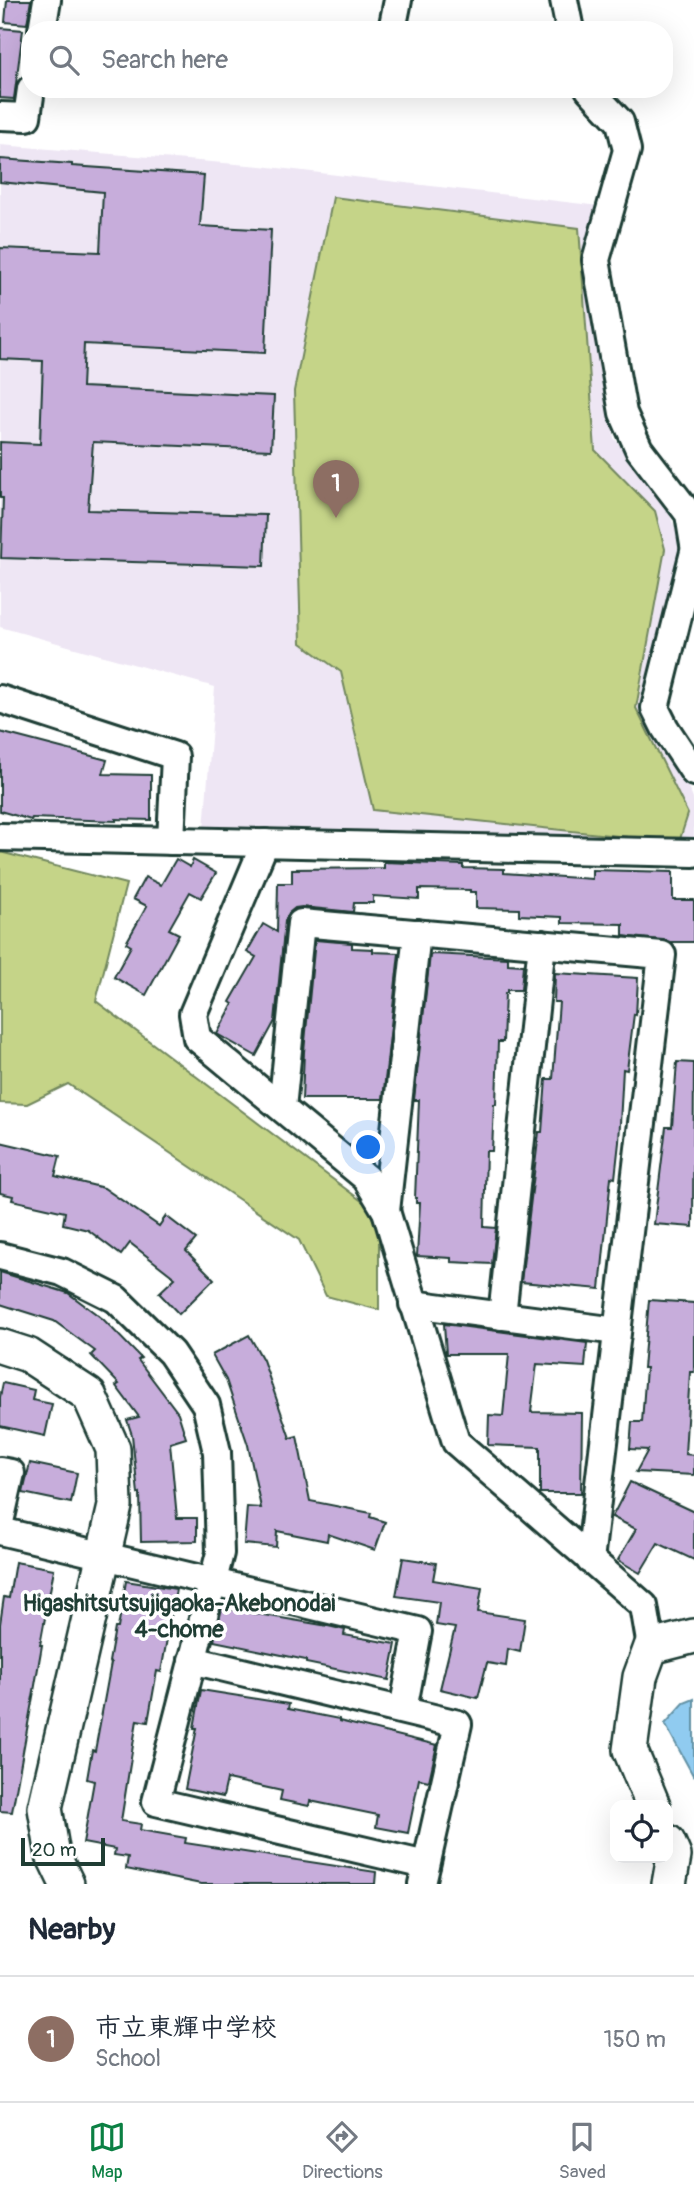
<!DOCTYPE html>
<html lang="en">
<head>
<meta charset="utf-8">
<style>
  :root { --surface:#fff; --page:#f2f2f3; --text:#1f2937; --muted:#747a83; --line:#e0e1e3; --accent:#0b8043 }
  body { margin:0; font-family:Pangolin,"Klee One",sans-serif; background:var(--page); color:var(--text) }
  .controls { position:absolute; right:21px; bottom:21px; display:grid; overflow:hidden; border-radius:14px; box-shadow:0 7px 28px #0002 }
  .controls button { width:63px; height:63px; display:grid; place-items:center; padding:0; border:0; border-bottom:2px solid var(--line); background:var(--surface); color:var(--text); font:35px sans-serif }
  .scale { position:absolute; left:21px; bottom:18px; width:84px; box-sizing:border-box; padding-left:7px; border:4px solid #1f3d34; border-top:0; font-size:19px; line-height:24px; white-space:nowrap; color:#1f3d34; -webkit-text-stroke:5px #fff; paint-order:stroke }
  .you { position:absolute; left:369px; top:1148px; width:24px; height:24px; margin:-18px; border:5px solid #fff; border-radius:50%; background:#1a73e8; box-shadow:0 0 0 10px #1a73e833 }
  .badge { display:grid; place-items:center; width:46px; height:46px; border-radius:50%; background:var(--accent); color:#fff; font-size:23px; font-weight:700 }
  .pin { position:absolute; translate:-50% -58px; filter:drop-shadow(0 2px 4px #0008) }
  .pin::after { content:''; position:absolute; top:37px; width:24px; height:21px; background:inherit; clip-path:polygon(0 0,100% 0,50% 100%) }
  .list { margin:0; padding:0; list-style:none }
  h2 { display:flex; justify-content:space-between; align-items:center; height:91px; margin:0; padding:0 28px; font-size:30px }
  h2 small { font-size:23px; font-weight:400; color:var(--muted) }
  .list li { display:grid; grid-template-columns:46px 1fr auto; gap:21px; align-items:center; box-sizing:border-box; height:126px; padding:0 28px; border-top:2px solid var(--line) }
  .list b { display:block; font-size:26px; white-space:nowrap }
  .list p { margin:0; font-size:23px; white-space:nowrap; color:var(--muted) }
  .list em { font-size:23px; font-style:normal; color:var(--muted) }
  .icon { flex:none; width:38px; height:38px; fill:none; stroke:currentColor; stroke-width:2; stroke-linecap:round; stroke-linejoin:round }
  .map { position:relative; flex:none; width:694px; height:1884px; overflow:hidden }
  .search { position:absolute; background:var(--surface); box-shadow:0 7px 28px #0002; left:21px; right:21px; top:21px; height:77px; display:flex; align-items:center; gap:18px; box-sizing:border-box; padding:0 24px; border-radius:28px; color:var(--muted); font-size:26px }
  .sheet { height:217px; background:var(--surface) }
  nav { display:flex; justify-content:space-around; align-items:center; box-sizing:border-box; height:98px; border-top:2px solid var(--line); background:var(--surface); font-size:19px; color:var(--muted) }
  nav a { display:grid; justify-items:center; gap:4px }
  nav .on { color:var(--accent) }
  .map>svg:first-child { display:block }
  .built { fill:#eee6f4 }
  .green { fill:#c5d488; stroke:#72885e; stroke-width:2 }
  .water { fill:#90cbf0; stroke:#6392a5; stroke-width:2 }
  .building { fill:#c7addb; stroke:#1f3d34; stroke-width:2 }
  .lines { fill:none; stroke-linecap:round; stroke-linejoin:round }
  .minor-casing { stroke:#1f3d34; stroke-width:32 }
  .tertiary-casing { stroke:#1f3d34; stroke-width:38 }
  .minor { stroke:#fff; stroke-width:26 }
  .tertiary { stroke:#fff; stroke-width:33 }
  .labels { text-anchor:middle; stroke-width:7; stroke-linejoin:round; paint-order:stroke }
  .neighbourhood-label { font-size:23px; font-weight:bold; fill:#1f3d34; stroke:#fff }
</style>
</head>
<body>
<div class="map">
<svg width="694" height="1884" viewBox="0 0 694 1884">
  <rect width="100%" height="100%" fill="#fff"/>
  <filter id="ink" filterUnits="userSpaceOnUse"><feTurbulence type="fractalNoise" baseFrequency=".0143" numOctaves="2"/><feDisplacementMap in="SourceGraphic" scale="14" xChannelSelector="R" yChannelSelector="G"/><feConvolveMatrix kernelMatrix="1 2 1 2 8 2 1 2 1" color-interpolation-filters="sRGB"/></filter>
  <g filter="url(#ink)">
    <polygon class="built" points="0,145 261,166 608,207 595,252 614,438 663,497 679,539 676,572 645,713 677,761 694,801 694,841 204,829 215,687 0,627"/>
    <g class="green">
      <polygon points="333,197 579,228 595,450 655,511 665,549 636,708 688,814 680,839 647,839 373,810 341,672 301,643 294,391"/>
      <polygon points="0,852 126,884 96,1001 379,1214 379,1310 326,1296 299,1240 68,1084 27,1104 0,1103"/>
    </g>
    <polygon class="water" points="694,1699 694,1777 665,1724 684,1703"/>
    <g class="building">
      <polygon points="7,0 31,0 27,24 5,22"/>
      <polygon points="0,28 23,30 14,99 0,98"/>
      <polygon points="0,159 72,164 72,166 204,175 200,226 271,230 265,353 84,344 82,387 274,396 271,450 93,442 88,510 266,515 264,566 1,558 3,498 0,498 0,442 40,444 43,361 0,359 0,248 100,252 103,192 0,182"/>
      <polygon points="0,732 107,760 103,774 151,775 151,820 116,819 116,821 32,818 31,820 0,811"/>
      <polygon points="176,859 190,867 193,860 216,873 201,898 190,892 169,929 179,934 146,995 114,977 131,946 126,943 147,906 133,899 145,877 161,885"/>
      <polygon points="384,862 463,865 463,868 504,869 504,873 592,879 592,870 673,872 673,900 694,900 694,942 670,942 623,936 623,924 562,923 562,917 519,915 519,909 476,908 476,892 470,892 470,890 419,889 419,899 373,896 373,903 354,903 353,912 302,907 295,908 289,913 285,921 275,1021 256,1056 217,1034 233,1004 230,1002 256,957 247,952 263,924 277,932 278,883 292,883 292,869 384,868"/>
      <polygon points="315,940 352,943 352,948 373,949 373,952 399,953 383,1099 302,1099 304,1052"/>
      <polygon points="433,954 508,958 508,964 523,965 521,990 507,990 507,993 505,993 503,1042 498,1042 496,1104 494,1104 492,1151 486,1151 484,1227 496,1228 492,1264 451,1262 451,1258 417,1256 420,1203 416,1203 416,1198 415,1198 419,1100 414,1100 430,955"/>
      <polygon points="555,973 638,978 636,1015 634,1014 627,1070 623,1069 619,1142 615,1178 611,1177 600,1289 521,1282 539,1132 542,1132 546,1079 553,1079 559,1002 554,1002"/>
      <polygon points="677,1062 694,1063 693,1227 654,1224 666,1127 672,1127"/>
      <polygon points="0,1142 60,1156 55,1176 104,1188 159,1226 166,1216 196,1239 186,1251 214,1279 179,1314 159,1293 175,1278 130,1243 121,1255 88,1230 63,1224 65,1212 12,1200 13,1196 0,1193"/>
      <polygon points="0,1272 68,1293 103,1319 141,1358 138,1360 178,1413 186,1438 170,1443 177,1518 197,1518 197,1541 141,1542 140,1493 138,1494 132,1435 127,1420 139,1417 116,1386 119,1384 91,1355 95,1351 54,1321 0,1304"/>
      <polygon points="649,1300 694,1303 694,1372 690,1372 685,1454 694,1455 694,1475 636,1472 648,1450 630,1449 632,1422 642,1422 646,1368 643,1368"/>
      <polygon points="444,1324 587,1343 585,1367 537,1364 531,1412 582,1413 581,1493 540,1493 540,1447 488,1445 489,1415 503,1416 509,1354 446,1354"/>
      <polygon points="249,1335 263,1360 290,1438 297,1436 310,1501 371,1513 370,1517 385,1522 375,1550 328,1534 327,1541 277,1531 276,1547 244,1544 247,1507 261,1508 248,1445 226,1380 212,1355"/>
      <polygon points="3,1383 34,1390 32,1400 52,1404 45,1436 0,1426 0,1397"/>
      <polygon points="30,1463 77,1473 71,1503 23,1493"/>
      <polygon points="630,1482 694,1512 694,1560 658,1543 640,1573 618,1560 636,1529 612,1517"/>
      <polygon points="403,1558 436,1563 433,1580 482,1588 478,1612 525,1619 520,1652 508,1649 506,1666 487,1663 478,1698 440,1689 455,1628 436,1625 439,1602 396,1596"/>
      <polygon points="15,1562 54,1569 40,1645 42,1645 34,1691 12,1812 0,1811 0,1624 4,1597 9,1598"/>
      <polygon points="126,1581 176,1589 161,1672 157,1671 148,1722 137,1720 121,1821 141,1824 140,1830 186,1838 185,1843 376,1872 375,1884 201,1884 126,1869 128,1857 114,1855 115,1849 83,1843 94,1781 87,1779 92,1750 95,1751 111,1663 109,1662 115,1628 118,1628"/>
      <polygon points="222,1608 328,1626 345,1630 344,1635 396,1644 389,1680 306,1663 306,1660 214,1641"/>
      <polygon points="201,1690 289,1704 288,1709 339,1719 339,1721 437,1745 429,1781 419,1779 408,1833 376,1827 378,1815 310,1801 309,1806 280,1800 282,1791 227,1779 223,1797 185,1789 197,1728 194,1728"/>
    </g>
    <g class="lines">
      <defs>
        <g id="minor">
          <polyline points="564,0 570,30"/>
          <polyline points="42,30 47,0"/>
          <polyline points="392,30 398,0"/>
          <polyline points="589,89 620,122 627,150 596,260 623,413 639,449 689,514 694,545"/>
          <polyline points="0,116 27,117 31,89"/>
          <polyline points="694,552 655,708 665,728 694,772"/>
          <polyline points="0,699 175,756 171,841"/>
          <polyline points="0,837 694,853"/>
          <polyline points="265,843 193,1014 197,1038 366,1178 386,1211 456,1442 644,1606 651,1647"/>
          <polyline points="282,1108 301,923 662,955 590,1560"/>
          <polyline points="386,1211 417,933"/>
          <polyline points="0,1256 62,1272 116,1299 171,1353 206,1405 217,1452 220,1553 156,1802 426,1865"/>
          <polyline points="413,1304 617,1331"/>
          <polyline points="502,1316 542,944"/>
          <polyline points="0,1471 11,1473 0,1522"/>
          <polyline points="0,1531 418,1631 403,1710"/>
          <polyline points="192,1660 458,1724 422,1884"/>
        </g>
        <g id="tertiary">
          <polyline points="0,1346 28,1355 89,1395 113,1449 115,1506 45,1808 53,1855 67,1884"/>
          <polyline points="653,1805 630,1750 640,1677 651,1647 694,1636"/>
          <polyline points="668,1842 674,1856 669,1884"/>
        </g>
      </defs>
      <use href="#minor" class="minor-casing"/>
      <use href="#tertiary" class="tertiary-casing"/>
      <use href="#minor" class="minor"/>
      <use href="#tertiary" class="tertiary"/>
    </g>
  </g>
  <g class="labels">
    <g class="neighbourhood-label">
      <text x="179" y="1611">Higashitsutsujigaoka-Akebonodai<tspan x="179" dy="26">4-chome</tspan></text>
    </g>
  </g>
</svg>
<div class="controls">
<button><svg class="icon" aria-label="locate" viewBox="0 0 24 24"><circle cx="12" cy="12" r="6"/><path d="M12 2v4M12 18v4M2 12h4M18 12h4"/></svg></button>
</div>
<div class="scale">20 m</div>
<div class="you"></div>
<div class="pin badge" style="left:336px;top:518px;background:#8d6e63">1</div>
<div class="search"><svg class="icon" aria-label="search" viewBox="0 0 24 24"><circle cx="10" cy="10" r="6"/><path d="M15 15l6 6"/></svg>Search here</div>
</div>
<section class="sheet">
<h2>Nearby<small></small></h2>
<ul class="list">
<li><span class="badge" style="background:#8d6e63">1</span><div><b>市立東輝中学校</b><p>School</p></div><em>150 m</em></li>
</ul>
</section>
<nav>
<a class="on"><svg class="icon" aria-label="map" viewBox="0 0 24 24"><path d="M3 6l6-2 6 2 6-2v14l-6 2-6-2-6 2zM9 4v14M15 6v14"/></svg>Map</a>
<a><svg class="icon" aria-label="directions" viewBox="0 0 24 24"><path d="M12 3l9 9-9 9-9-9zM9 14v-3h6M13 9l2 2-2 2"/></svg>Directions</a>
<a><svg class="icon" aria-label="saved" viewBox="0 0 24 24"><path d="M7 4h10v16l-5-4-5 4z"/></svg>Saved</a>
</nav>
</body>
</html>
